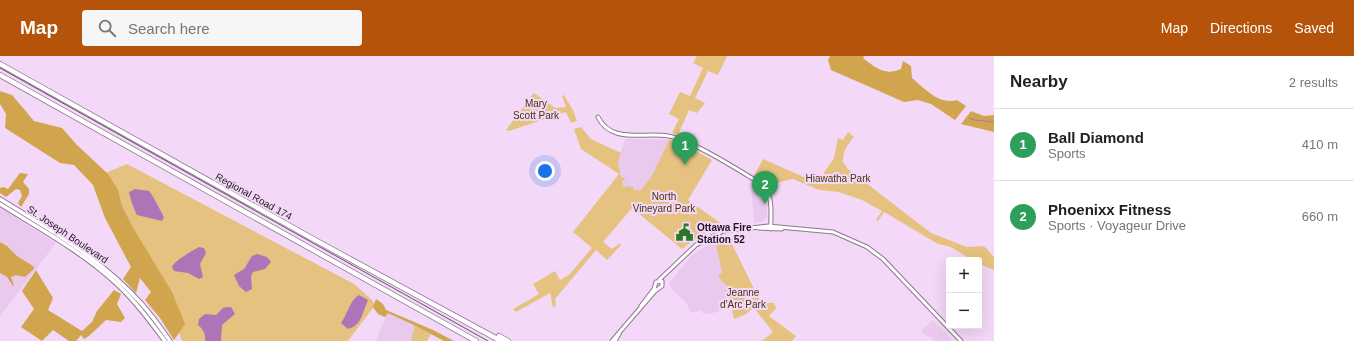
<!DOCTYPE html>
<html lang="en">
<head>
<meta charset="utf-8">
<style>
  :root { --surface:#fff; --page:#f6f6f6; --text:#202124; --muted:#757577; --line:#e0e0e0; --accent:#b45309 }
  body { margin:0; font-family:Helvetica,sans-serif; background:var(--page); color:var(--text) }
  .controls { position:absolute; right:12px; bottom:12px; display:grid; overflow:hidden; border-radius:4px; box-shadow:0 4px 16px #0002 }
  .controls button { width:36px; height:36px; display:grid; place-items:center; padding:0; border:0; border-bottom:1px solid var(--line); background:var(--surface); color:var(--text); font:20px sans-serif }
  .you { position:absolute; left:545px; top:115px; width:14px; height:14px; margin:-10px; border:3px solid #fff; border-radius:50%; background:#1a73e8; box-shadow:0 0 0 6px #1a73e833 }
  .badge { display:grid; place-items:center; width:26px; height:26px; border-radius:50%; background:var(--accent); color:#fff; font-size:13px; font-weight:700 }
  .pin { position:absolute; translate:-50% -33px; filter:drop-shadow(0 1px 2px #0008) }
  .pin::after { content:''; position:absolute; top:21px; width:14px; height:12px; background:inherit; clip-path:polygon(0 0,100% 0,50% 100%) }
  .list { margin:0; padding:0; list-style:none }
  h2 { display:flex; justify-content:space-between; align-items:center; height:52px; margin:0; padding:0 16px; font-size:17px }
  h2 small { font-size:13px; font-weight:400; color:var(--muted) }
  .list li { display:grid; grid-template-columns:26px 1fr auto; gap:12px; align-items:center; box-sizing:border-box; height:72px; padding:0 16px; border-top:1px solid var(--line) }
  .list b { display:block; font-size:15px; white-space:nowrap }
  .list p { margin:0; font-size:13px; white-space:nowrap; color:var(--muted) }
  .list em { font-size:13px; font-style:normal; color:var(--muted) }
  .icon { flex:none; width:22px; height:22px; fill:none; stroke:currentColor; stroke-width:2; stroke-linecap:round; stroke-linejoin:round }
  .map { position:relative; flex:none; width:994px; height:285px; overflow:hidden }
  header { display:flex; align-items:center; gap:24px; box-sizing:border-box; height:56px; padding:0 20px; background:var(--accent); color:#fff }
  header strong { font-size:19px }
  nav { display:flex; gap:22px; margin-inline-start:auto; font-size:14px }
  .search { width:280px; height:36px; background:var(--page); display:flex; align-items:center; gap:10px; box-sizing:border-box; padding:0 14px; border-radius:4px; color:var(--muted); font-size:15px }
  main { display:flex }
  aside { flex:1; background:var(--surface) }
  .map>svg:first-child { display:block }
  .built { fill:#eac9ee }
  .green { fill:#e5c280 }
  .forest { fill:#d0a54d }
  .water { fill:#af74b7 }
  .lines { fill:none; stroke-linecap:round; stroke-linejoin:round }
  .stream { stroke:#af74b7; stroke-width:1 }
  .secondary-casing { stroke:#8e7591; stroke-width:5 }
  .primary-casing { stroke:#8e7591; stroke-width:5.5 }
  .highway-casing { stroke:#8e7591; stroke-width:6 }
  .secondary { stroke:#fff; stroke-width:3 }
  .primary { stroke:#fff; stroke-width:3.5 }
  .highway { stroke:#fff; stroke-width:4.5 }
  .tram { stroke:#655567; stroke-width:1 }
  .labels { text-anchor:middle; stroke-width:4; stroke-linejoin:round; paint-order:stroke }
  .park-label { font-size:10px; fill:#47350f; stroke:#f4d8f7 }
  .street-label { font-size:10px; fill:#211723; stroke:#f4d8f7 }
  .poi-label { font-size:10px; font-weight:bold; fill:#211723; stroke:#f4d8f7; text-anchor:start }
</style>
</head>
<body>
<header>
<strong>Map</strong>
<div class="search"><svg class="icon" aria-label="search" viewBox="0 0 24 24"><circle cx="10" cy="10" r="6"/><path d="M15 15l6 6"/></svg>Search here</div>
<nav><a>Map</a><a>Directions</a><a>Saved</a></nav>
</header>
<main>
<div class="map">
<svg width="994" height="285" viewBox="0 0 994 285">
  <rect width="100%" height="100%" fill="#f4d8f7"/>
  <g class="built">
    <polygon points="625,83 669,84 652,120 636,141 624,132 618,106"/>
    <polygon points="751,126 761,133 767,144 767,161 762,166 754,166"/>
    <polygon points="0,152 56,187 0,260"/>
    <polygon points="715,184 731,251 710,258 702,257 702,254 691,257 686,246 671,233 669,227 692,199"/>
    <polygon points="388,255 416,269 413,285 376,285"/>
    <polygon points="932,264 953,285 933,285 934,284 924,278 921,275"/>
  </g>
  <g class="green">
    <polygon points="697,0 727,0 718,19 708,15 695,42 705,47 697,57 689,54 678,79 672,77 679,63 669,58 680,36 690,40 703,12 693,7"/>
    <polygon points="534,37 555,52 566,51 562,40 564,39 573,54 577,65 571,67 566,56 509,75 506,74"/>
    <polygon points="581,71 591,83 621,97 618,106 621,121 626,123 622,125 624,132 627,130 633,131 634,134 640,134 637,139 652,120 669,84 683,88 712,104 688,144 723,169 700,179 682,193 632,152 603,186 612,193 620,187 621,189 607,204 596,194 555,243 556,250 553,251 550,237 516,256 513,253 539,238 533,228 555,215 560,224 569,219 592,192 573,176 619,118 581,93 574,73"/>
    <path d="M848,76l6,5c-7,8 -11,14 -11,25l5,7 83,64 36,14 17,-1 10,11v13l-15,-6v-4h-7l-21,-13 -13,-3 -54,-32 -6,9 -2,-1 6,-9 -20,-11 -23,-8 -20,-2 -26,-11 -26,6 -13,-9 9,-17 54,24 17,-25 4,-20 5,2z"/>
    <polygon points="127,108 354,228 372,244 375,249 348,285 182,285 163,235 103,118"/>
    <polygon points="728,180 761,247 774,247 776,252 769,260 796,280 792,285 762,285 773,276 754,252 744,259 734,263 726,229 718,221 722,216 715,184"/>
    <polygon points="415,269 431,278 427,285 411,285"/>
  </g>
  <g class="forest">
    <path d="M830,0h34l-1,2c13,10 21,18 38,11l2,-8 8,5 1,12c13,11 27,27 45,22l9,6 -11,14 -24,-16 -13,-4 -14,2 -73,-32 -3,-10z"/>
    <polygon points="0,35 12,39 34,65 62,72 77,89 108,118 118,134 122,150 132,170 172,236 185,268 174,284 160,262 145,244 151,236 140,222 136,237 123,223 131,211 105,162 93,129 74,109 60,107 5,72 6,58 0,48"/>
    <polygon points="971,55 984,60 994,59 994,76 961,68"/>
    <polygon points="20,117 28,118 23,126 29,133 29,138 21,151 18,147 22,140 20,134 16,133 6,141 0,137 0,132 4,131 8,133"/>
    <polygon points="0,186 7,190 17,200 33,210 34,213 25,221 16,219 11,221 14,230 13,230 7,221 0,217"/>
    <polygon points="36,214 53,242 48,254 82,275 92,266 97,255 114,234 121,238 117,248 125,262 121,266 106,264 89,280 84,283 81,279 76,285 69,285 53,274 42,285 21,271 34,253 22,235"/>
    <polygon points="376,243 383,248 386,254 433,274 454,285 444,285 416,270 388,257 385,261 378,258 373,251"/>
  </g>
  <g class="water">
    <path d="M135,133l14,2c5,6 11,19 15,26l-2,4 -25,-6c-2,-3 -8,-20 -8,-23z"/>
    <path d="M199,191l5,1 2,5 -6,11 3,13 -4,2 -11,-6 -14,-2 -2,-4c2,-6 20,-16 27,-20z"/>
    <polygon points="257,198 267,201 271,206 265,213 253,216 251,220 252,233 246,236 239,230 234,219 244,213 252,200"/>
    <path d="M359,239l9,5c-5,10 -6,26 -20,29l-7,-6c6,-8 9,-23 18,-28z"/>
    <path d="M228,251h3l4,7 -13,11 -1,16h-16c1,-7 -2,-12 -7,-16l1,-6 6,-5 11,1 7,-7z"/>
  </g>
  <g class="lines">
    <polyline class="stream" points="969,62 974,64 994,66"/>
    <defs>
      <g id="secondary">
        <path d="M598,61c13,27 46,15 70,19 22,3 72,35 92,47 15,13 10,29 11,46"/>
        <polyline points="758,172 782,173"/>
        <polyline points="659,224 696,189 723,175 768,170 833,176 867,191 883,203 961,285"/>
        <polyline points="612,285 655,235 662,230 662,225 656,226 654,233 641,250"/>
        <polyline points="615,285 619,278"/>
      </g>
      <g id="primary">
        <path d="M0,143c49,30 101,60 140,103 11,12 21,26 30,39"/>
        <path d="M0,148c40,25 83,48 118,81 18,17 32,36 47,56"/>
      </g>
      <g id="highway">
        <polyline points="0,8 315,184 501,285"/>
        <polyline points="0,19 476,285"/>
        <polyline points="499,280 508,285"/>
      </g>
    </defs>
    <use href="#secondary" class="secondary-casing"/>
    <use href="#primary" class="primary-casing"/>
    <use href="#highway" class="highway-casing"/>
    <use href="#secondary" class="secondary"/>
    <use href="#primary" class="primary"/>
    <use href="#highway" class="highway"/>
    <polyline class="tram" points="0,12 488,285"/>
  </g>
  <defs>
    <symbol id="civic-bare" viewBox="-9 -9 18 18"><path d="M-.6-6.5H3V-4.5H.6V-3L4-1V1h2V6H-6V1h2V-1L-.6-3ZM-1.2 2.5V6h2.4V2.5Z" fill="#287a26" stroke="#f4d8f7" stroke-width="2.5" paint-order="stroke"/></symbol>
  </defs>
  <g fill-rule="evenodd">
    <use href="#civic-bare" x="672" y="164" width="25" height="25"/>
  </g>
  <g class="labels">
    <g class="park-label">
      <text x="536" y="51">Mary<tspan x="536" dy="12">Scott Park</tspan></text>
      <text x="838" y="126">Hiawatha Park</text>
      <text x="664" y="144">North<tspan x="664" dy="12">Vineyard Park</tspan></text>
      <text x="743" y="240">Jeanne<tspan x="743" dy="12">d'Arc Park</tspan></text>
    </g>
    <g class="street-label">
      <text transform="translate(254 140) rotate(29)" y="4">Regional Road 174</text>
      <text transform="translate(68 178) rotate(34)" y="4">St. Joseph Boulevard</text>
    </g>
    <g class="poi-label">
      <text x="697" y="175">Ottawa Fire<tspan x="697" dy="12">Station 52</tspan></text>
    </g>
  </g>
</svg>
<div class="controls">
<button>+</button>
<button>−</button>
</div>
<div class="you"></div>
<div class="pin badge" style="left:685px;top:109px;background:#2e9e5b">1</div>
<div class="pin badge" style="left:765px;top:148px;background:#2e9e5b">2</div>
</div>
<aside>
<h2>Nearby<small>2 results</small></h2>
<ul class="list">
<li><span class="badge" style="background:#2e9e5b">1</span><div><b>Ball Diamond</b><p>Sports</p></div><em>410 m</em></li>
<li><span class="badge" style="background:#2e9e5b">2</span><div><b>Phoenixx Fitness</b><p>Sports · Voyageur Drive</p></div><em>660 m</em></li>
</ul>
</aside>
</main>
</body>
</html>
